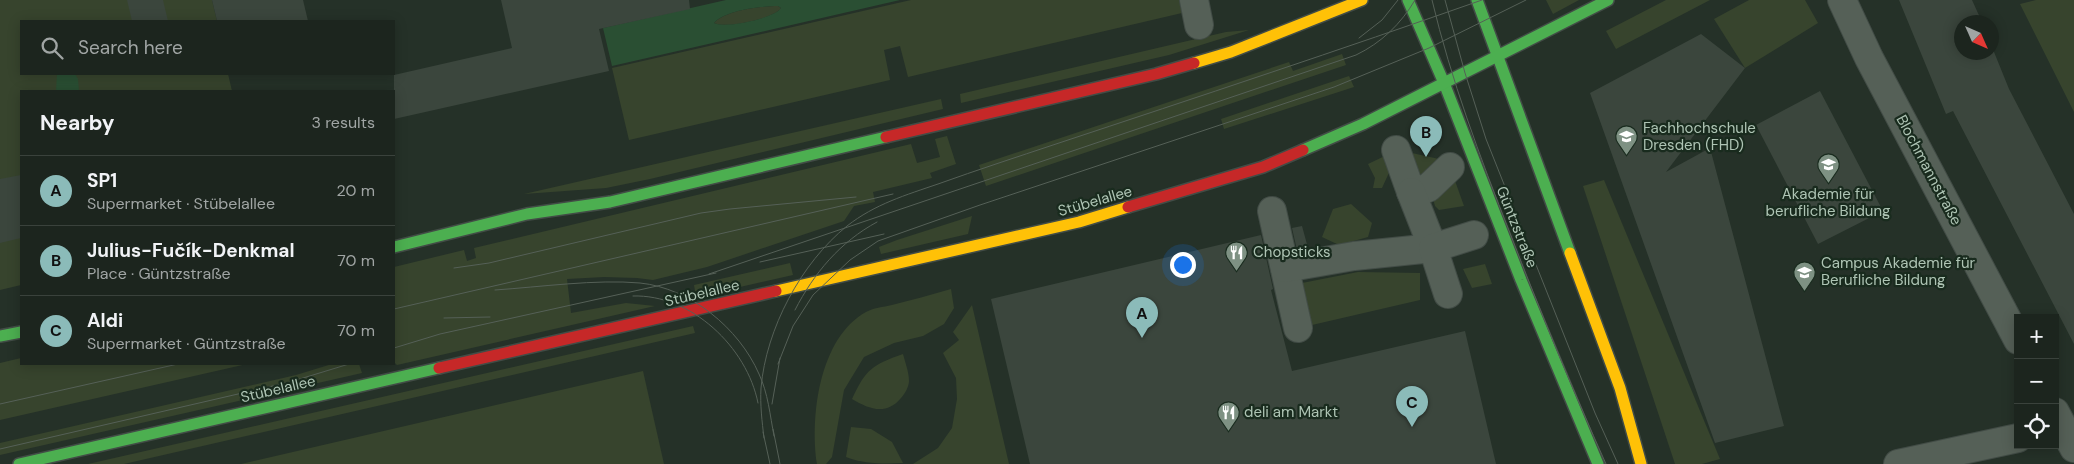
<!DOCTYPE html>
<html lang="en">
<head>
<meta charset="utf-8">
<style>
  :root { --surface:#1c251e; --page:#29312b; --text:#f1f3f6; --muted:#a0a5a4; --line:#3a423c; --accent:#8bbbb9 }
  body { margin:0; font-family:"DM Sans",sans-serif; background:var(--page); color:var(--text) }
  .controls { position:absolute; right:15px; bottom:15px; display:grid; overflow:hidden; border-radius:0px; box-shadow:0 2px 12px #0003 }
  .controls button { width:45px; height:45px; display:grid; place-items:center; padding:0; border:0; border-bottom:1px solid var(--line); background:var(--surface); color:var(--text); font:25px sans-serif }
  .compass { position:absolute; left:1954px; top:15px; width:45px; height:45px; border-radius:50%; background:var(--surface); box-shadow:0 2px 12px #0003; rotate:135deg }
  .you { position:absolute; left:1182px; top:264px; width:18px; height:18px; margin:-12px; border:4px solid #fff; border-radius:50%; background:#1a73e8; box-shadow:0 0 0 8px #1a73e833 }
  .badge { display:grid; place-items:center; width:32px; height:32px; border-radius:50%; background:var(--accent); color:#111; font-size:16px; font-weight:700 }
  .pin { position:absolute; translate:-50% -41px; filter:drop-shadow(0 1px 2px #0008) }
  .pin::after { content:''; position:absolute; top:26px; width:18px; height:15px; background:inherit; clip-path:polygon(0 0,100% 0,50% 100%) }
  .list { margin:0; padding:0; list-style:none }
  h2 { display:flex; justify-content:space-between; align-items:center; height:65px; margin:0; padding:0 20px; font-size:21px }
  h2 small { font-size:16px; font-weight:400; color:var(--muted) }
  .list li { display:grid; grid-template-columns:32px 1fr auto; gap:15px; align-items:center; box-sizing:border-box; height:70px; padding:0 20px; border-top:1px solid var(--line) }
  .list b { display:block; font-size:19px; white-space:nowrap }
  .list p { margin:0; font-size:16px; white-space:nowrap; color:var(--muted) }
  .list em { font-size:16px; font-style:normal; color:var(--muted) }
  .icon { flex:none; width:28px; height:28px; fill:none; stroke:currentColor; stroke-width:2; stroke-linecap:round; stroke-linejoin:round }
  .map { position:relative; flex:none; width:2074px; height:464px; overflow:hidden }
  .search { position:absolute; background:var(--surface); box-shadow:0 2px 12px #0003; left:20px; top:20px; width:375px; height:55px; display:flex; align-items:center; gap:12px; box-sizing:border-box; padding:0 18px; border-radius:0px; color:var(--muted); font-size:19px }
  .panel { position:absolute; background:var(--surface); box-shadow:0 2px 12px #0003; left:20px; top:90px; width:375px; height:275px; border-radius:0px }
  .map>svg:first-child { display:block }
  .green { fill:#37442d }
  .water { fill:#2a4f33; fill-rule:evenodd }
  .building { fill:#3b463d }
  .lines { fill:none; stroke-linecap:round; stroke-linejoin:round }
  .street-casing { stroke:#424c46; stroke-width:30 }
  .fast-casing { stroke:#424c46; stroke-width:14 }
  .slow-casing { stroke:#424c46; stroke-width:14 }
  .jam-casing { stroke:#424c46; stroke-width:14 }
  .street { stroke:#556057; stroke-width:28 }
  .fast { stroke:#4caf50; stroke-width:11 }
  .slow { stroke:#ffc107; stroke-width:11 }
  .jam { stroke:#c62828; stroke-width:11 }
  .tram { stroke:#556057; stroke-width:1 }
  .labels { text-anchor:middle; stroke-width:4.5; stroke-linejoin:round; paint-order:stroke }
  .poi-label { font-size:15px; fill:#aec4b4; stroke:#192b1e; text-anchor:start }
  .street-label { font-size:15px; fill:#aec4b4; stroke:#192b1e }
</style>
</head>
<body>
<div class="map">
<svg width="2074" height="464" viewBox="0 0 2074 464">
  <rect width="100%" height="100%" fill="#253128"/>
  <g class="green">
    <polygon points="0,0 212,0 217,21 21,21 21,74 228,74 232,91 21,91 21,285 0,290"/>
    <polygon points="911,0 1179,0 1182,13 908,77 900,46 884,50 890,80 629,140 612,68"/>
    <polygon points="1546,0 1579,0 1553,14"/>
    <polygon points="1666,0 1710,0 1616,49 1606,31"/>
    <polygon points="1749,0 1805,0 1818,23 1745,68 1714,19"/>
    <polygon points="2036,0 2074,0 2074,112 2020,4"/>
    <path d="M778,6l3,2c-7,11 -56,21 -67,15 11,-13 47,-17 64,-17z"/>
    <polygon points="1249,30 1169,55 961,103 960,94 1226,32"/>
    <polygon points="1342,54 1346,65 986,186 979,165 1289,62 1293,71"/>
    <polygon points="1349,76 1354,87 1224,129 1221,119"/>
    <polygon points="941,99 943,109 650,179 606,188 524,194"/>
    <polygon points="947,136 956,164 930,173 932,178 873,192 875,202 854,206 844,221 707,267 653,280 637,278 604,277 567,279 571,313 626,303 655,306 397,365 394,362 394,267 464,250 467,261 476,258 474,248 911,144 917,163 940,157 935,139"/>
    <polygon points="1391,153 1393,164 1382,188 1373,188 1375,178 1368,164"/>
    <polygon points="1412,153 1439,159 1425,178 1408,164"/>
    <polygon points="1454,178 1464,206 1439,210 1435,206 1432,195"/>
    <polygon points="1604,180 1720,459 1702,464 1675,464 1583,186"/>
    <polygon points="1351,204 1372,223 1368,237 1339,245 1322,237 1333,209"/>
    <polygon points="972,216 968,234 881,254 879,247 897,240"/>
    <polygon points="790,263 793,275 696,297 694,285"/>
    <polygon points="1485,264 1492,284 1472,288 1463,269"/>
    <polygon points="1358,272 1420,273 1420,300 1312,325 1302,283"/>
    <path d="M951,289l3,19 -10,16 -21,12 -29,7 -30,14 -20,33 -12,67 -6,7h-9c-7,-47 2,-126 49,-152 7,-4 17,-5 26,-7 19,-5 39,-10 59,-16z"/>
    <polygon points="972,305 1009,464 913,464 938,448 952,428 957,399 956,378 943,353 959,340 953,332"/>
    <polygon points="693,326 695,333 124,464 88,464"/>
    <path d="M903,354c2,8 6,18 6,27 0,5 -4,13 -8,17 -15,18 -32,11 -49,1 14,-30 20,-34 51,-45z"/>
    <polygon points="21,358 21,364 247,364 0,420 0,363"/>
    <polygon points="332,364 359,364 362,373 0,455 0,443 296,375"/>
    <polygon points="643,371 664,464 241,464"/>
    <path d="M851,427l20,2 21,13 11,21c-19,1 -39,1 -57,-6z"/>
  </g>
  <g class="water">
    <path d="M726,0h174l-288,66 -9,-38zM778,6l3,2c-6,10 -56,21 -67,15 11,-13 48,-17 64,-17z"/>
    <polygon points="57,74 75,74 78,79 79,91 56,91"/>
  </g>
  <g class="building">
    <polygon points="127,0 163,0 168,21 132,21"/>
    <polygon points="212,0 303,0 308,21 217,21"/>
    <polygon points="501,0 689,0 690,9 599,29 609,71 394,119 394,75 512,48"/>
    <polygon points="1899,0 1972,0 1982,22 1962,22 1962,52 1992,52 1992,47 2009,89 2074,214 2074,344 1953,111 1946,114"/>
    <polygon points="1701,34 1745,68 1666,172 1710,148 1784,426 1715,443 1590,93"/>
    <polygon points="1820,91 1883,211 1818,244 1756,125"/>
    <polygon points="21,175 21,238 0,243 0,179"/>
    <polygon points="1302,226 1308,248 1297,250 1292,228"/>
    <polygon points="1261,235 1273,289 1271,290 1292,371 1465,331 1496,464 1030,464 991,299"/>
  </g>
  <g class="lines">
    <defs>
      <g id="street">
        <polyline points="1194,0 1199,25"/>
        <polyline points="1842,0 1869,58 2018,340"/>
        <polyline points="1396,150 1411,192 1428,188 1450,167"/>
        <polyline points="1272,211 1298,328"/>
        <polyline points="1285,268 1354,256 1433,248 1411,192"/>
        <polyline points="1448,294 1433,248 1474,235"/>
        <polyline points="2055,412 2074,448"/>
        <polyline points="1898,464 2018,438"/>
      </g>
      <g id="fast">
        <polyline points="1408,0 1444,83 1521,280 1598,464"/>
        <polyline points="1477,0 1570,253"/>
        <polyline points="1303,150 1363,124 1608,0"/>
        <polyline points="394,247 527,214 610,202 886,137"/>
        <polyline points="0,336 21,332"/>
        <polyline points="19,464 439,368"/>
      </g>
      <g id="slow">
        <polyline points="1194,63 1231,52 1362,0"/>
        <polyline points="1570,253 1620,388 1641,464"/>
        <polyline points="776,291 1079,222 1128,207"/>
      </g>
      <g id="jam">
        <polyline points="886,137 1156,74 1194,63"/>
        <polyline points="1128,207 1263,167 1303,150"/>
        <polyline points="439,368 776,291"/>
      </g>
    </defs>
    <use href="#street" class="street-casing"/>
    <use href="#fast" class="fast-casing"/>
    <use href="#slow" class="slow-casing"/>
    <use href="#jam" class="jam-casing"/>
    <use href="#street" class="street"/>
    <use href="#fast" class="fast"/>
    <use href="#slow" class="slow"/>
    <use href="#jam" class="jam"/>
    <g class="tram">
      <path d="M1432,0c19,80 48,157 78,233 30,78 62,155 96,231"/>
      <polyline points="1445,0 1465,73 1486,139 1595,413 1618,464"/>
      <polyline points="1359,38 1382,20 1398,0"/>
      <polyline points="760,262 884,234"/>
      <polyline points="454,268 489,263 701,213 730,209 856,197"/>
      <path d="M709,274l647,-219c25,-12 45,-31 59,-55"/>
      <path d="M495,290c45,-3 101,-11 145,-7 50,5 99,45 119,91 9,19 11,41 15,62"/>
      <path d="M633,296c58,-2 114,51 125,107"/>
      <polyline points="394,309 893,194"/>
      <path d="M795,310c19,-37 45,-68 82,-88"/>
      <polyline points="444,318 490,317"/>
      <polyline points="394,348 440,334 716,273"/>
      <polyline points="778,364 793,326 813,295 850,260 878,241 980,205 1334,87 1429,48 1526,0"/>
      <polyline points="0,404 178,364"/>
      <polyline points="772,404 780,358"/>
      <polyline points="773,429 780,464"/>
      <polyline points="763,432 770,464"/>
      <path d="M764,438c-2,-17 -4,-33 -3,-50 5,-59 40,-125 86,-162 28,-22 59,-31 91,-42 39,-14 79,-27 118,-40 142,-47 284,-94 426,-144"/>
      <polyline points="0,449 290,382 349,364"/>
    </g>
  </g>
  <defs>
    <symbol id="university-pin" viewBox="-11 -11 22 30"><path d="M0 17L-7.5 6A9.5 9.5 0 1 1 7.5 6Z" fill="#7e9183" stroke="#192b1e"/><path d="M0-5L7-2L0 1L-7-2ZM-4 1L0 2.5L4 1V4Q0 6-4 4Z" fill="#fff"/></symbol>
    <symbol id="school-pin" viewBox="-11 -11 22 30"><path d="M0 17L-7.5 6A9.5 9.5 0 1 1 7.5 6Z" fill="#7e9183" stroke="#192b1e"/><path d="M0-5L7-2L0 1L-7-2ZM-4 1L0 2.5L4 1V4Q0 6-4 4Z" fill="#fff"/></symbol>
    <symbol id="restaurant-pin" viewBox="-11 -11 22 30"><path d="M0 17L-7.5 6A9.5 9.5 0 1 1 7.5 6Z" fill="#7e9183" stroke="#192b1e"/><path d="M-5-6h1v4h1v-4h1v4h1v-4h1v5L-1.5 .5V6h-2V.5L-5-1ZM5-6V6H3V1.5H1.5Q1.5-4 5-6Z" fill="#fff"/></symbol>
  </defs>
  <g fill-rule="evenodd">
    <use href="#university-pin" x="1614" y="124" width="25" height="34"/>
    <use href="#school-pin" x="1816" y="152" width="25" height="34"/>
    <use href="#restaurant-pin" x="1224" y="240" width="25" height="34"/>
    <use href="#school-pin" x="1792" y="260" width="25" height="34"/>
    <use href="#restaurant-pin" x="1216" y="400" width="25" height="34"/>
  </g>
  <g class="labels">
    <g class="poi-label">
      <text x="1643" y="133">Fachhochschule<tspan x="1643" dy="17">Dresden (FHD)</tspan></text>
      <text x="1828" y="199" text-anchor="middle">Akademie für<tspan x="1828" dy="17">berufliche Bildung</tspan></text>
      <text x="1253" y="257">Chopsticks</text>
      <text x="1821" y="268">Campus Akademie für<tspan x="1821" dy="17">Berufliche Bildung</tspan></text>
      <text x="1244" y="417">deli am Markt</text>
    </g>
    <g class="street-label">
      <text transform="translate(1929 170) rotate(62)" y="5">Blochmannstraße</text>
      <text transform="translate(1095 201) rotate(-16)" y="5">Stübelallee</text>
      <text transform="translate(1517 227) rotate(68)" y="5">Güntzstraße</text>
      <text transform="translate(702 293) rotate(-13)" y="5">Stübelallee</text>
      <text transform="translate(278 389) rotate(-13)" y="5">Stübelallee</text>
    </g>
  </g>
</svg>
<div class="controls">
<button>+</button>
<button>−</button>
<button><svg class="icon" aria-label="locate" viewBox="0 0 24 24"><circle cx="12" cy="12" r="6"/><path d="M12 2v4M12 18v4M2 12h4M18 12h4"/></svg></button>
</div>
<svg class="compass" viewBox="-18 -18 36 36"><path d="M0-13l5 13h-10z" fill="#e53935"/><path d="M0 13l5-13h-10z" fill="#a0a5a4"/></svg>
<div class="you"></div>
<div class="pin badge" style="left:1142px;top:338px">A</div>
<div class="pin badge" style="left:1426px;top:157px">B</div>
<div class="pin badge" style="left:1412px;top:427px">C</div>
<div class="search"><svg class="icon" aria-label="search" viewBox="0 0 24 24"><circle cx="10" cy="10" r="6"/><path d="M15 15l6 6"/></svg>Search here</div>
<section class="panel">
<h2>Nearby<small>3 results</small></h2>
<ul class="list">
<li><span class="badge">A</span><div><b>SP1</b><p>Supermarket · Stübelallee</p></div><em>20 m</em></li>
<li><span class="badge">B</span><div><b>Julius-Fučík-Denkmal</b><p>Place · Güntzstraße</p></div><em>70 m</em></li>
<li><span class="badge">C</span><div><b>Aldi</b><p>Supermarket · Güntzstraße</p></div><em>70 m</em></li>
</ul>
</section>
</div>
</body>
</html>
